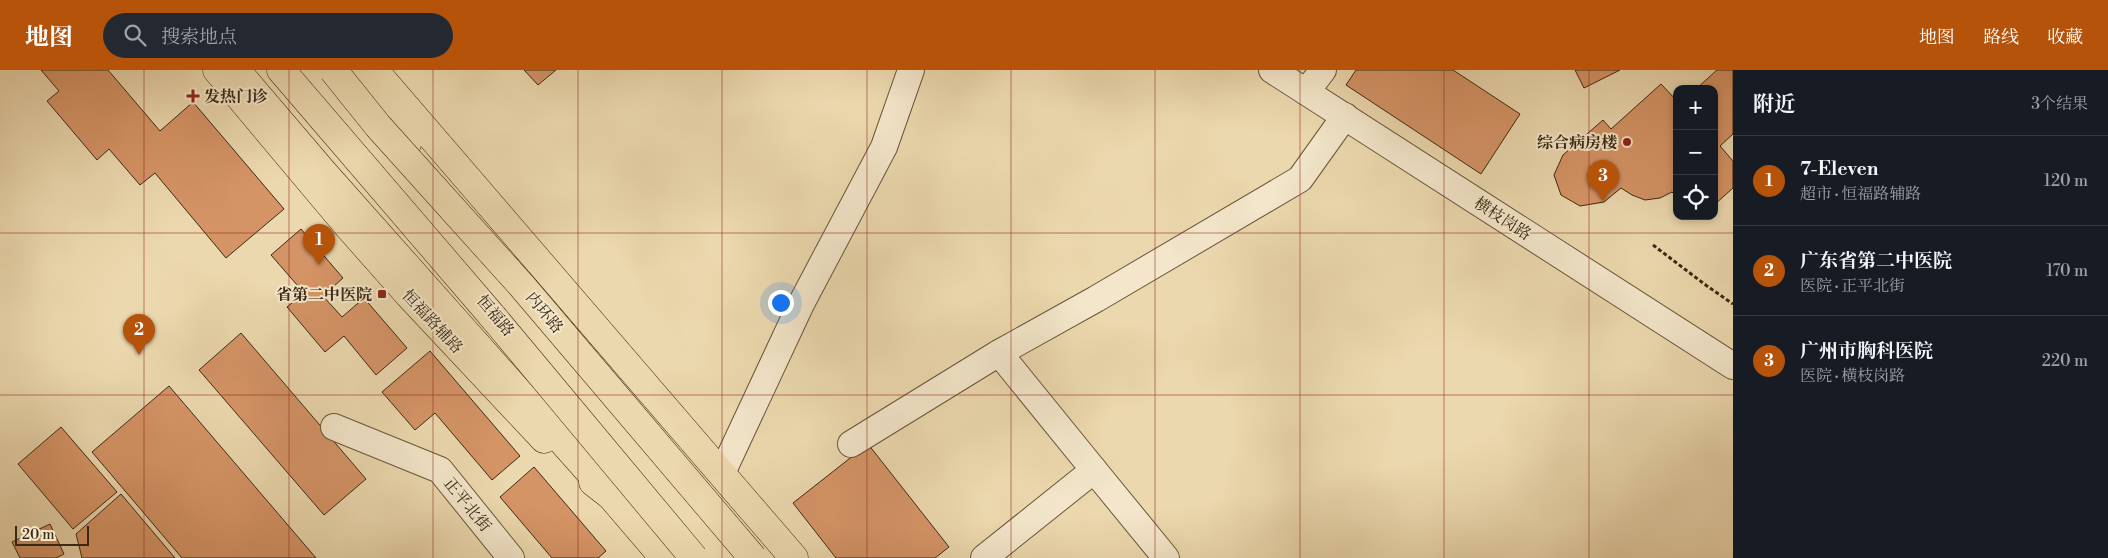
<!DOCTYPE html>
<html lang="zh">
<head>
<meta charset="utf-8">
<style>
  :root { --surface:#171b24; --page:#242831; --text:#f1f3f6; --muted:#9ea1a6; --line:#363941; --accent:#b45309 }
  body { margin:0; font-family:"Libre Bodoni","Noto Serif SC",serif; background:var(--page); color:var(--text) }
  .controls { position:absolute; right:15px; top:15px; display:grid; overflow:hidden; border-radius:10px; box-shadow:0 2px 8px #0003 }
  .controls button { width:45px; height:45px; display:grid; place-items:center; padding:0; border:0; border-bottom:1px solid var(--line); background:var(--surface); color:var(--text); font:25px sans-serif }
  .scale { position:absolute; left:15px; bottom:12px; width:74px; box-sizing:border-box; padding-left:5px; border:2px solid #3c2914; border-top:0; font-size:14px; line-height:18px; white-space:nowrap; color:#3c2914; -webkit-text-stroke:4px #f3e6ca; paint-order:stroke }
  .you { position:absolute; left:780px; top:232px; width:18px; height:18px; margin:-12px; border:4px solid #fff; border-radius:50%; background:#1a73e8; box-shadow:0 0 0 8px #1a73e833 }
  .badge { display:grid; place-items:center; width:32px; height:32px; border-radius:50%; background:var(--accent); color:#fff; font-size:16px; font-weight:700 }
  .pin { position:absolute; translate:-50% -41px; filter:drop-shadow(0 1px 2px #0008) }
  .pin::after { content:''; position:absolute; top:26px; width:18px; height:15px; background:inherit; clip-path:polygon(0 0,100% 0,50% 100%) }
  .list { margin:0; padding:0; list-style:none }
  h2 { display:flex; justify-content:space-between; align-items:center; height:65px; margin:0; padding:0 20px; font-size:21px }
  h2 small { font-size:16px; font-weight:400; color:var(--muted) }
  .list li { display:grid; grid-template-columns:32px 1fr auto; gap:15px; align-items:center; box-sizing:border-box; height:90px; padding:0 20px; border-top:1px solid var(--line) }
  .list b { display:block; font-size:19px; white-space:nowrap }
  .list p { margin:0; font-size:16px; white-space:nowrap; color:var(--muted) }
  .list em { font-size:16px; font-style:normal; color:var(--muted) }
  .icon { flex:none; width:28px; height:28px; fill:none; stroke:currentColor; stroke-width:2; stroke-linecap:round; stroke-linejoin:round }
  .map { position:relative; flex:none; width:1733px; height:488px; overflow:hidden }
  header { display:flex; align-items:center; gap:30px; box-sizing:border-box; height:70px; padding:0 25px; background:var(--accent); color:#fff }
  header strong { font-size:24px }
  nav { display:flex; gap:28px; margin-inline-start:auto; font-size:18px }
  .search { width:350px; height:45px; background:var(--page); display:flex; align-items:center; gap:12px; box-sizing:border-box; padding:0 18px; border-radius:28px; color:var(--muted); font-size:19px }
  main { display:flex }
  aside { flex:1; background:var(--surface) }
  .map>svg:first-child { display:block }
  .building { fill:#d59466; stroke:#3c2914 }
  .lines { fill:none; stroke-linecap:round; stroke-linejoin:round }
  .minor-casing { stroke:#68553a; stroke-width:28 }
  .major-casing { stroke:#3c2914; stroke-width:29 }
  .highway-casing { stroke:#3c2914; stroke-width:29 }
  .path { stroke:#3c2914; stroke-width:3; stroke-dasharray:4 2.5; stroke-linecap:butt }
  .minor { stroke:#f3e6ca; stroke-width:26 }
  .major { stroke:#ecd8ae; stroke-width:28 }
  .highway { stroke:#ecd8ae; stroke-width:28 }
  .highway-bridge-casing { stroke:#3c2914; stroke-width:29; stroke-linecap:butt }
  .highway-bridge { stroke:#ecd8ae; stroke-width:28 }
  .grid { fill:none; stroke:#8f2418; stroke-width:1; stroke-opacity:0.55 }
  .poi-dot { fill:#8f2418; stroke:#f3e6ca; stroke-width:2 }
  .labels { text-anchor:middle; stroke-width:4; stroke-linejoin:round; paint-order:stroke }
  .poi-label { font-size:16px; font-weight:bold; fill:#3c2914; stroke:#f3e6ca; text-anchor:end }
  .street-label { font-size:16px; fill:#3c2914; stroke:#f3e6ca }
</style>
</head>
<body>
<header>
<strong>地图</strong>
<div class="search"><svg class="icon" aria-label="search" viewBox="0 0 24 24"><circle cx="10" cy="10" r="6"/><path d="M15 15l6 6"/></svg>搜索地点</div>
<nav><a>地图</a><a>路线</a><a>收藏</a></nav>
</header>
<main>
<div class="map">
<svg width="1733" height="488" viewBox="0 0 1733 488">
  <rect width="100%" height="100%" fill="#ecd8ae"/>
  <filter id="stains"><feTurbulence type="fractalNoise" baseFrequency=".004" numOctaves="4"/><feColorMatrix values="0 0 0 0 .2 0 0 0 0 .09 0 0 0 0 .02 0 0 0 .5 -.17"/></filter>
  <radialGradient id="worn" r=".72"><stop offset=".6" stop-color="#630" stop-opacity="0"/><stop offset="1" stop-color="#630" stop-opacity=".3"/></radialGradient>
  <g class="building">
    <polygon points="41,0 108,0 160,61 193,32 284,139 226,188 155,103 140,115 109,79 97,90 47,31 59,21"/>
    <polygon points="524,0 556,0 538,15"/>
    <polygon points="1356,0 1453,0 1520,44 1481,104 1346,15"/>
    <polygon points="1575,0 1620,0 1584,18"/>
    <polygon points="1717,0 1733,0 1733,64 1720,76 1733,91 1733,118 1714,135 1714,19 1696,19"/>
    <polygon points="1661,14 1677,31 1677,127 1672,122 1660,128 1645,130 1632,125 1621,118 1604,132 1580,136 1561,125 1554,105 1563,85 1603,50 1611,59"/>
    <polygon points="301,159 343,208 323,226 342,247 364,228 407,278 376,305 344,266 325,282 287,237 304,223 271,185"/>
    <polygon points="241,263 366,409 324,445 199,300"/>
    <polygon points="430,281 520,386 492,410 435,343 415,360 382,322"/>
    <polygon points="169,316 316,488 182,488 92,382"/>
    <polygon points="61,357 117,422 73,459 18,394"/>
    <polygon points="868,374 949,477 935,488 836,488 793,433"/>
    <polygon points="534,397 606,481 598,488 552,488 500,427"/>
    <polygon points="121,424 175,488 82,488 76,464"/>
    <polygon points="50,454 64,484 56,488 20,488 12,472"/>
  </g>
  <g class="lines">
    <defs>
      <g id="minor">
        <polyline points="1272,0 1733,296"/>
        <polyline points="1306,22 1323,0"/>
        <polyline points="334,357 440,400 511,488"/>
        <polyline points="851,374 999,283"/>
        <polyline points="1094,400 1166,488"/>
        <polyline points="722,403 801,234 884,77 911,0"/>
        <polyline points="984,488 1094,400 999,283 1096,229 1300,109 1345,46"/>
      </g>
      <g id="major">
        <polyline points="217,0 347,155 408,224 544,369"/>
        <polyline points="354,0 407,74"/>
        <polyline points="374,0 794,488"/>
        <polyline points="593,412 611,426 664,488"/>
      </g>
      <g id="highway">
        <polyline points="236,0 323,102 611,426"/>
        <polyline points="281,0 493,247"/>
      </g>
    </defs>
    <use href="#minor" class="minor-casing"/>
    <use href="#major" class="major-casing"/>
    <use href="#highway" class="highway-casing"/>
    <polyline class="path" points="1653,175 1707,216 1733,234"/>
    <use href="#minor" class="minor"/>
    <use href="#major" class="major"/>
    <use href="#highway" class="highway"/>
    <defs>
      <g id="highway-bridge">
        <polyline points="333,0 378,56 522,216 753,488"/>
        <polyline points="493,247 694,488"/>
      </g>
    </defs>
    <use href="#highway-bridge" class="highway-bridge-casing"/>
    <use href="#highway-bridge" class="highway-bridge"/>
  </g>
  <path class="grid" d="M144,0v488M289,0v488M433,0v488M578,0v488M722,0v488M867,0v488M1011,0v488M1155,0v488M1300,0v488M1444,0v488M1589,0v488M0,163h1733M0,325h1733"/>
  <g class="poi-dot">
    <path d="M190.5 18.5h5v5h5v5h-5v5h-5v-5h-5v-5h5z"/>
    <circle cx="1627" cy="72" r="5"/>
    <rect x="377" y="219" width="10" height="10" rx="2.5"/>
  </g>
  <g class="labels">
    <g class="poi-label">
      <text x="204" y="32" text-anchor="start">发热门诊</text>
      <text x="1617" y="78">综合病房楼</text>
      <text x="372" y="230">省第二中医院</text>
    </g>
    <g class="street-label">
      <text transform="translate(1503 148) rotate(33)" y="6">横枝岗路</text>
      <text transform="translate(545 242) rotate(50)" y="6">内环路</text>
      <text transform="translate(496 245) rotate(50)" y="6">恒福路</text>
      <text transform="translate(433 251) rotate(47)" y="6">恒福路辅路</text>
      <text transform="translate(468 434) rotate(51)" y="6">正平北街</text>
    </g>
  </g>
  <rect width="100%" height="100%" filter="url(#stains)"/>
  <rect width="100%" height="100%" fill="url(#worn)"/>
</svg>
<div class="controls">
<button>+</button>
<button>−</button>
<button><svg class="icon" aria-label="locate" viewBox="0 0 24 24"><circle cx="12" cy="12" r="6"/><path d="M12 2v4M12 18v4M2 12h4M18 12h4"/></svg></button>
</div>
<div class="scale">20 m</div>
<div class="you"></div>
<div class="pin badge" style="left:319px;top:195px">1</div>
<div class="pin badge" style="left:139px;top:285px">2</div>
<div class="pin badge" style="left:1603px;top:131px">3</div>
</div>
<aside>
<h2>附近<small>3个结果</small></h2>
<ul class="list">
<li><span class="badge">1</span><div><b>7-Eleven</b><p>超市 · 恒福路辅路</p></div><em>120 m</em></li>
<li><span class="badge">2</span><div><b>广东省第二中医院</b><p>医院 · 正平北街</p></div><em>170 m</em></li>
<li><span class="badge">3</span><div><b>广州市胸科医院</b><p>医院 · 横枝岗路</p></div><em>220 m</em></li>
</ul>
</aside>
</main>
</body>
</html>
